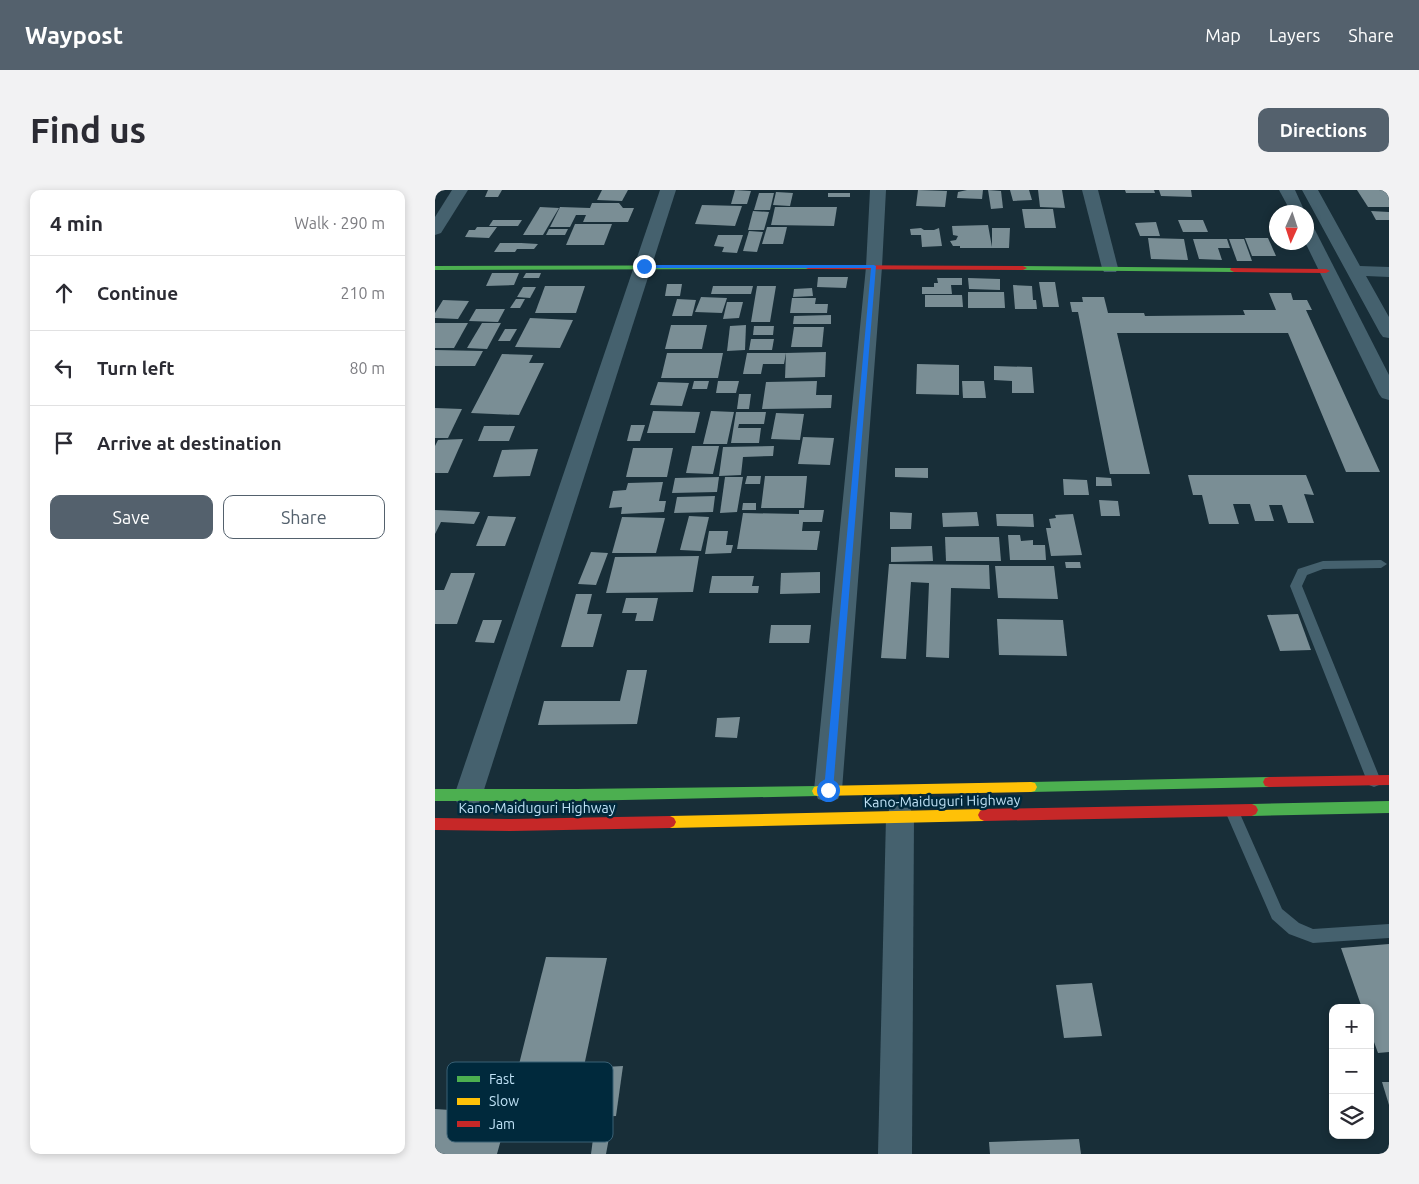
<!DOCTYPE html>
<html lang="en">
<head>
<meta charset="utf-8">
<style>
  :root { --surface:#fff; --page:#f2f2f3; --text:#2b2b33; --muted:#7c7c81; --line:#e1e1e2; --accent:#54616d }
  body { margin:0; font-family:Ubuntu,sans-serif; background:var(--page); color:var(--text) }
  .controls { position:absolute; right:15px; bottom:15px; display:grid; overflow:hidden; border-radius:10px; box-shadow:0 2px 8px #0003 }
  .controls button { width:45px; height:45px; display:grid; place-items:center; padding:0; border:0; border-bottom:1px solid var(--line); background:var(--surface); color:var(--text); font:25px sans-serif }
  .compass { position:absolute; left:834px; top:15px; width:45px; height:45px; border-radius:50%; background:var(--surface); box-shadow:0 2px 8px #0003; rotate:183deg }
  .stop { position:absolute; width:15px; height:15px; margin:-11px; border:4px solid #1a73e8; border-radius:50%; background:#fff }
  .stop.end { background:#1a73e8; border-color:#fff; box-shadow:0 1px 5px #0008 }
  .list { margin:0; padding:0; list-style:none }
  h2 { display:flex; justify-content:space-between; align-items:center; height:65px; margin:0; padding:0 20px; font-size:21px }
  h2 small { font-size:16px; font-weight:400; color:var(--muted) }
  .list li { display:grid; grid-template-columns:32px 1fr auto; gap:15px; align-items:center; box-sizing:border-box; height:75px; padding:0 20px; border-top:1px solid var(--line) }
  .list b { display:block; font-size:19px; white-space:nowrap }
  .list em { font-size:16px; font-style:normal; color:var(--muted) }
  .actions { display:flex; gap:10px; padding:15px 20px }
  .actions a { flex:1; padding:11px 0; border:1px solid var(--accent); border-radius:10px; text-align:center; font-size:18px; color:var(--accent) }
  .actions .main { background:var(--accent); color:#fff }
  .icon { flex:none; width:28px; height:28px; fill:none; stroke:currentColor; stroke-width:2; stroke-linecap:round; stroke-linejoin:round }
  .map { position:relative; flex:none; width:954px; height:964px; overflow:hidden; border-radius:10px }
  header { display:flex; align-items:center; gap:30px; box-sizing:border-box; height:70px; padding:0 25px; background:var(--accent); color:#fff }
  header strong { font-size:24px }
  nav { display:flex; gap:28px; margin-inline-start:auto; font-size:18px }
  .intro { display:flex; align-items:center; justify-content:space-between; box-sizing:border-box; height:120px; padding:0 30px }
  h1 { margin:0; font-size:35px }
  .button { padding:12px 22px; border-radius:10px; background:var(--accent); color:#fff; font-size:18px; font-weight:700 }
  main { display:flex; gap:30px; padding:0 30px }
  aside { flex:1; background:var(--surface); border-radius:10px; box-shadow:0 2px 8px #0003 }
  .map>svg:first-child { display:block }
  .building { fill:#7a8e95 }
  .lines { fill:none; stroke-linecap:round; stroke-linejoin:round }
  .lane { fill:#45616e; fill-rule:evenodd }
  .street { fill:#45616e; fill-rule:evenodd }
  .fast { fill:#4caf50; fill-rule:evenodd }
  .slow { fill:#ffc107; fill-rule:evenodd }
  .jam { fill:#c62828; fill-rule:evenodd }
  .route { fill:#1a73e8 }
  .labels { text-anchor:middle; stroke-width:5; stroke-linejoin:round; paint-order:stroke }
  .street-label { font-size:14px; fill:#bfe2f6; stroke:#00293c }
  .key { fill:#00293c; stroke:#396074; stroke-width:1 }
  .key-label { font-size:14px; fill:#bfe2f6 }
</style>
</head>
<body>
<header>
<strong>Waypost</strong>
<nav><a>Map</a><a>Layers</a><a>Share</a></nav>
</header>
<div class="intro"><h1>Find us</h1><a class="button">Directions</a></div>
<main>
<aside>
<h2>4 min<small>Walk · 290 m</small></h2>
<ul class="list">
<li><svg class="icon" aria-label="ahead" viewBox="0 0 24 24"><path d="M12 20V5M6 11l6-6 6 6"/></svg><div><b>Continue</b></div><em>210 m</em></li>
<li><svg class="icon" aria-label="left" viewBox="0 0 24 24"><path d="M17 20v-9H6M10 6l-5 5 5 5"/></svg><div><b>Turn left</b></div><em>80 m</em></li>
<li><svg class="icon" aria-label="arrive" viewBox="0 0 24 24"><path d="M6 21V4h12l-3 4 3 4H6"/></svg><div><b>Arrive at destination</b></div></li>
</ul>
<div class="actions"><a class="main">Save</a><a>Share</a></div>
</aside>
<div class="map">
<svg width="954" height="964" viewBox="0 0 954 964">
  <rect width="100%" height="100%" fill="#182e38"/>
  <g class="building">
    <polygon points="53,0 67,0 63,7 50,7"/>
    <polygon points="167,0 193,0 187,11 162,10"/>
    <polygon points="300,0 316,1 312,14 296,14"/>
    <polygon points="483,0 512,1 510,17 481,16"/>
    <polygon points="532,0 548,0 547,9 522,8 523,2"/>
    <polygon points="553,0 566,1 568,18 556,19"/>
    <polygon points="575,0 594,0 597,10 578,11"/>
    <polygon points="603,0 627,0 630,18 605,17"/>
    <polygon points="690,0 719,0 720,3 691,3"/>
    <polygon points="724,0 756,0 757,7 726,6"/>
    <polygon points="922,0 954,0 954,17 933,17"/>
    <polygon points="341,2 358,3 355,16 338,15"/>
    <polygon points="324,3 339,3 335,20 319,20"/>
    <rect x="393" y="3" width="22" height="4"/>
    <polygon points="157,13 184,13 188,18 199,18 193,32 148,32 151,25 141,25 135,37 115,37 125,17 155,18"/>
    <polygon points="267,15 307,16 300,36 260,34"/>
    <polygon points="105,17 124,18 108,45 88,45"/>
    <polygon points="340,17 402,17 399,36 336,35"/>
    <polygon points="587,19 618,19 621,38 590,38"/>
    <polygon points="318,21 334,22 329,40 313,40"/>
    <polygon points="936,21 954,22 954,30 941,30"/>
    <polygon points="58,30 87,30 83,36 54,36"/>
    <polygon points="743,30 768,30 773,42 748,42"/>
    <polygon points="721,32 725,46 705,46 700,33"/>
    <polygon points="140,34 177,34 169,55 131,55"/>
    <polygon points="553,35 557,57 557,38 575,38 574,58 525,58 525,56 518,56 515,51 521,50 523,46 518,45 517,36"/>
    <polygon points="42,37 62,37 54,48 30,47 34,40 40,40"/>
    <polygon points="332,37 352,37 348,54 327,54"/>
    <polygon points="486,38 489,40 499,40 504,38 507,56 487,57 486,45 476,45 475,39"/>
    <polygon points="114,39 133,39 130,45 111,45"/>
    <polygon points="314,41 328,42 322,62 308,61"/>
    <polygon points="283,45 308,45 302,63 287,62 289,57 279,56"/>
    <polygon points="713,48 749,49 753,70 716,69"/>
    <polygon points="810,48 833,48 841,66 817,66"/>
    <polygon points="758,49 792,49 795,58 783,58 787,70 764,69"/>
    <polygon points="794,49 809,49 817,71 802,71"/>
    <polygon points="65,53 86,53 103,54 99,59 82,59 80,62 59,62"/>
    <polygon points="57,83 84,83 79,95 51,96"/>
    <polygon points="91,83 106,83 104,88 88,88"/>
    <polygon points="383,87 413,87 411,98 382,97"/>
    <polygon points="502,88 527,88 527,95 516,95 517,104 487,104 487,97 499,97 499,93 503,93"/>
    <polygon points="533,88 565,89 565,100 534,99"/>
    <polygon points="604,92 620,92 624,117 608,117"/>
    <polygon points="232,94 247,94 245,106 230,106"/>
    <polygon points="578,95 597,96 598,110 601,110 602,119 580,119"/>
    <polygon points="110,96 150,96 141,123 100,123"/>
    <polygon points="278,96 318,96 316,104 276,104"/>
    <polygon points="322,96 341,96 335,132 316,132"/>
    <polygon points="88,97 101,97 95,108 82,107"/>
    <polygon points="377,98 378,106 358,107 359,99"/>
    <polygon points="533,102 569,102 570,118 533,118"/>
    <polygon points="834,103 856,103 858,110 872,110 877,120 871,120 945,282 911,282 853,143 682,143 715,284 675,284 643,122 637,122 635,112 648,112 647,107 669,107 673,123 709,123 710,126 810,125 808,120 841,120"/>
    <polygon points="490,105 527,105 528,117 490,117"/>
    <polygon points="266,107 292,108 287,123 260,122"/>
    <polygon points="357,108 381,108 380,114 393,114 392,123 355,123"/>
    <polygon points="81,109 90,109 85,118 75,118"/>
    <polygon points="242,109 261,110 257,126 237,126"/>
    <polygon points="8,110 34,111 23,129 0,128 0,123"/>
    <polygon points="292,112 308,112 304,128 288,129"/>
    <polygon points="41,119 70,119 63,132 34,131"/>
    <polygon points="396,125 396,134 358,134 359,126"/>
    <polygon points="95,128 138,130 125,158 80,157"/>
    <polygon points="0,133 33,133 19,158 0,158"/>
    <polygon points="47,133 66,133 52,159 32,158"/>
    <polygon points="236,135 272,135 267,159 230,159"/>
    <polygon points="311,135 310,160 292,161 295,136"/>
    <polygon points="319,136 339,136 338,145 318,145"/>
    <polygon points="359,137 389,137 387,157 356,157"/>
    <polygon points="70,139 82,139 75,151 63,151"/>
    <polygon points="316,149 339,149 337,160 314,160"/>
    <polygon points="0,160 48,161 40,176 0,176"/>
    <polygon points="391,162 390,187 350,188 351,163"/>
    <polygon points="232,163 288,163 283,188 226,188"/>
    <polygon points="312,163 351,163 349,174 328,174 326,184 308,184"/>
    <polygon points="67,164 98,165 94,173 109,173 84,225 36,223"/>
    <polygon points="482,174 524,175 524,205 481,204"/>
    <polygon points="559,176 597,177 599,203 577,203 577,191 559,190"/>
    <polygon points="259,191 274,191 272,199 257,199"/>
    <polygon points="283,191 304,191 301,203 281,203"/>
    <polygon points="382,191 381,205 397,205 396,218 327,219 331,192"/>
    <polygon points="527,191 549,191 551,208 528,208"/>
    <polygon points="223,192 254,193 247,216 215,215"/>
    <polygon points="304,204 316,204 314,219 302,219"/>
    <polygon points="0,218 27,219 13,248 0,248"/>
    <polygon points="218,221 265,222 260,243 212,243"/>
    <polygon points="276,221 299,222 292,254 268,254"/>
    <polygon points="301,222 331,222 329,234 304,234 303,238 326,238 324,253 296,253"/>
    <polygon points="341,223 369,224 365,250 336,249"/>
    <polygon points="196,235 210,235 205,251 192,251"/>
    <polygon points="49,236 80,236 74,251 43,251"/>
    <polygon points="368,247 399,248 395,275 363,274"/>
    <polygon points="28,249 13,283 0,283 0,256 3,250"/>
    <polygon points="257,256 284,256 278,284 251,283"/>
    <polygon points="339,256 338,266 308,267 306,285 284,286 288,257"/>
    <polygon points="198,258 238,258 232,287 191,287"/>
    <polygon points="103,259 95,286 58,287 67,260"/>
    <polygon points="460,278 493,278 493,288 460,287"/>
    <polygon points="753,285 871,285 879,305 869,304 879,333 853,333 847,315 834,315 839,331 820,331 815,314 798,314 804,334 774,334 767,305 758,305"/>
    <polygon points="312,286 326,286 325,294 310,294"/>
    <polygon points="330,286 372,286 369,318 326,318"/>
    <polygon points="284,287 282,302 237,303 240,288"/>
    <polygon points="290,287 308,287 302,322 285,323"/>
    <polygon points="661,287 676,288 677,296 661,296"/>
    <polygon points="628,289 652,290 654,305 629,305"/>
    <polygon points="228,292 224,311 231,311 229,322 186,324 187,317 174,318 178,301 191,300 193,293"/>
    <polygon points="280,306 278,322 239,323 242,307"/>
    <polygon points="664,310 683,311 685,326 666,326"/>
    <polygon points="308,313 321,313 321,320 307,320"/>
    <polygon points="0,320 45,322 39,334 6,332 0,344"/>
    <polygon points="364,320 389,320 387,332 368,332 367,341 385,341 382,360 302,359 308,323 364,324"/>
    <polygon points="455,322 477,323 476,339 455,339"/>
    <polygon points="542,322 544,336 508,337 507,323"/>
    <polygon points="561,324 598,324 599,337 562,336"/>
    <polygon points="638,324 647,365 616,366 611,338 616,338 614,329 621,328 620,325"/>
    <polygon points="53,326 81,327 70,356 41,356"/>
    <polygon points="254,326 274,327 266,361 245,360"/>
    <polygon points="187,327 230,328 221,363 177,363"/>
    <polygon points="274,341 293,341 291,355 298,355 296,363 270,364"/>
    <polygon points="573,345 585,345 586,351 598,350 598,355 610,355 611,370 575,370"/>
    <polygon points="510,347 564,347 566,371 511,371"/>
    <polygon points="497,356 498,371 456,372 456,357"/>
    <polygon points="156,362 173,363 161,395 143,394"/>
    <polygon points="264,366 258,402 171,403 180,367"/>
    <polygon points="630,372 645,372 646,378 631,378"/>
    <polygon points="454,374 554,375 555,399 516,398 514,468 491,467 494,393 476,392 471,469 446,468"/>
    <polygon points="560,376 619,376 623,409 563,408"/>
    <polygon points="385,382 385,403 345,404 346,383"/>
    <polygon points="16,383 40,383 22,434 0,434 0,400 9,400"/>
    <polygon points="277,386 319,386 317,396 324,396 323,403 274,403"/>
    <polygon points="141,404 157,404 152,424 167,424 158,457 126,457"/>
    <polygon points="191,408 223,408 218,431 200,431 202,423 187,423"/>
    <polygon points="863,424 876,460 845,461 832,425"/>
    <polygon points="562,429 628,430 632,466 564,465"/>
    <polygon points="48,430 67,430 59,453 40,452"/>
    <polygon points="336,435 376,435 374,453 334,453"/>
    <polygon points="192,480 212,480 202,534 103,535 109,511 185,511"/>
    <polygon points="305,527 302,548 280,547 282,528"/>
    <polygon points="954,754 954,862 943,863 935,841 935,818 927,818 906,758"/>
    <polygon points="111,767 172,768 145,895 79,894"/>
    <polygon points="657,793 667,846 629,848 621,795"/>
    <polygon points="188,876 181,926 160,927 169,877"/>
    <polygon points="947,892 954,892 954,915"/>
    <polygon points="18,911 76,914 62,964 0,964 0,919 15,920"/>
    <polygon points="174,948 171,964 156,964 158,949"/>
    <polygon points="644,949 646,964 555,964 554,952"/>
  </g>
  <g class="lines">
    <g class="lane">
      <polygon points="946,370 952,374 946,378 888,379 872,385 867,396 946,591 944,595 939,597 934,595 932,591 855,396 863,379 888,371"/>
      <polygon points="797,615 802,617 847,719 864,733 878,739 954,734 954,748 878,753 854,744 837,729 790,621 792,617"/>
    </g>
    <g class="street">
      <polygon points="17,0 33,0 6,43 0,45 0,27"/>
      <polygon points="225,0 241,0 47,606 43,615 33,618 23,615 19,606"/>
      <polygon points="435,0 451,0 447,77 407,600 403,609 393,612 383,609 379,600 431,77"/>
      <polygon points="647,0 663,0 683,78 681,82 669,82 667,78"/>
      <polygon points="844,0 860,0 870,22 856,22"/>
      <polygon points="867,0 883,0 925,76 954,77 954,87 931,86 954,127 954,148 948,147 945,143"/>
      <polygon points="872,35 878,37 880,40 954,185 954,210 947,208 944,204 870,52"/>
      <polygon points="465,614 475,618 479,627 477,964 443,964 451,627 455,618"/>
    </g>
    <g class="fast">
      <polygon points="376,75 377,77 373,79 0,80 0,76"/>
      <polygon points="585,76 799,78 803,80 799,82 588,80 584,78"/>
      <polygon points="834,587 838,588 840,592 838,596 834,597 596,602 592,601 590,597 592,593 596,592"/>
      <polygon points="383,596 387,597 389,601 387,605 383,606 141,611 0,611 0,599 141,599"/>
      <polygon points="954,611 954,623 817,626 813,624 811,620 813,616 817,614"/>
    </g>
    <g class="slow">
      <polygon points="596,592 600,593 602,597 600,601 596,602 383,606 379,605 377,601 379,597 383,596"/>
      <polygon points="549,619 553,621 555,625 553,629 549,631 235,638 231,636 229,632 231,628 235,626"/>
    </g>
    <g class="jam">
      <polygon points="370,75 588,76 592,78 588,80 373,79 369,77"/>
      <polygon points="796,78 891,79 895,81 891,83 799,82 795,80"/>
      <polygon points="954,585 954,595 834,597 830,596 828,592 830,588 834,587"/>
      <polygon points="817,614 821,616 823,620 821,624 817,626 549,631 545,629 543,625 545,621 549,619"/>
      <polygon points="235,626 239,628 241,632 239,636 235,638 76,641 0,640 0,628 76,629"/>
    </g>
  </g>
  <polygon class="route" points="207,75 439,75 441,76 398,600 393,604 389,600 436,78 209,78"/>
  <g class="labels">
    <g class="street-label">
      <text transform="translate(507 611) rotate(-1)" y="5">Kano-Maiduguri Highway</text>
      <text x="102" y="623">Kano-Maiduguri Highway</text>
    </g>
  </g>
  <rect x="12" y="872" width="166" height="80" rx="8" class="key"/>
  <rect x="22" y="886" width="23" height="6" fill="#4caf50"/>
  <rect x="22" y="908" width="23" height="7" fill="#ffc107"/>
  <rect x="22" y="931" width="23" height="6" fill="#c62828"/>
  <g class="key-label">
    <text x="54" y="894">Fast</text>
    <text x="54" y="916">Slow</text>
    <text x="54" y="939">Jam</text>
  </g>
</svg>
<div class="controls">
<button>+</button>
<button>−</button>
<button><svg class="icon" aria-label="layers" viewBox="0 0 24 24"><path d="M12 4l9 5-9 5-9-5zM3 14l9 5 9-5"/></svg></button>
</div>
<svg class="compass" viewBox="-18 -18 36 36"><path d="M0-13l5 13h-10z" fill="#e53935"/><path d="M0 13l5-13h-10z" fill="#7c7c81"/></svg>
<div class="stop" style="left:393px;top:600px"></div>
<div class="stop end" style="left:209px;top:76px"></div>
</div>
</main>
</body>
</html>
